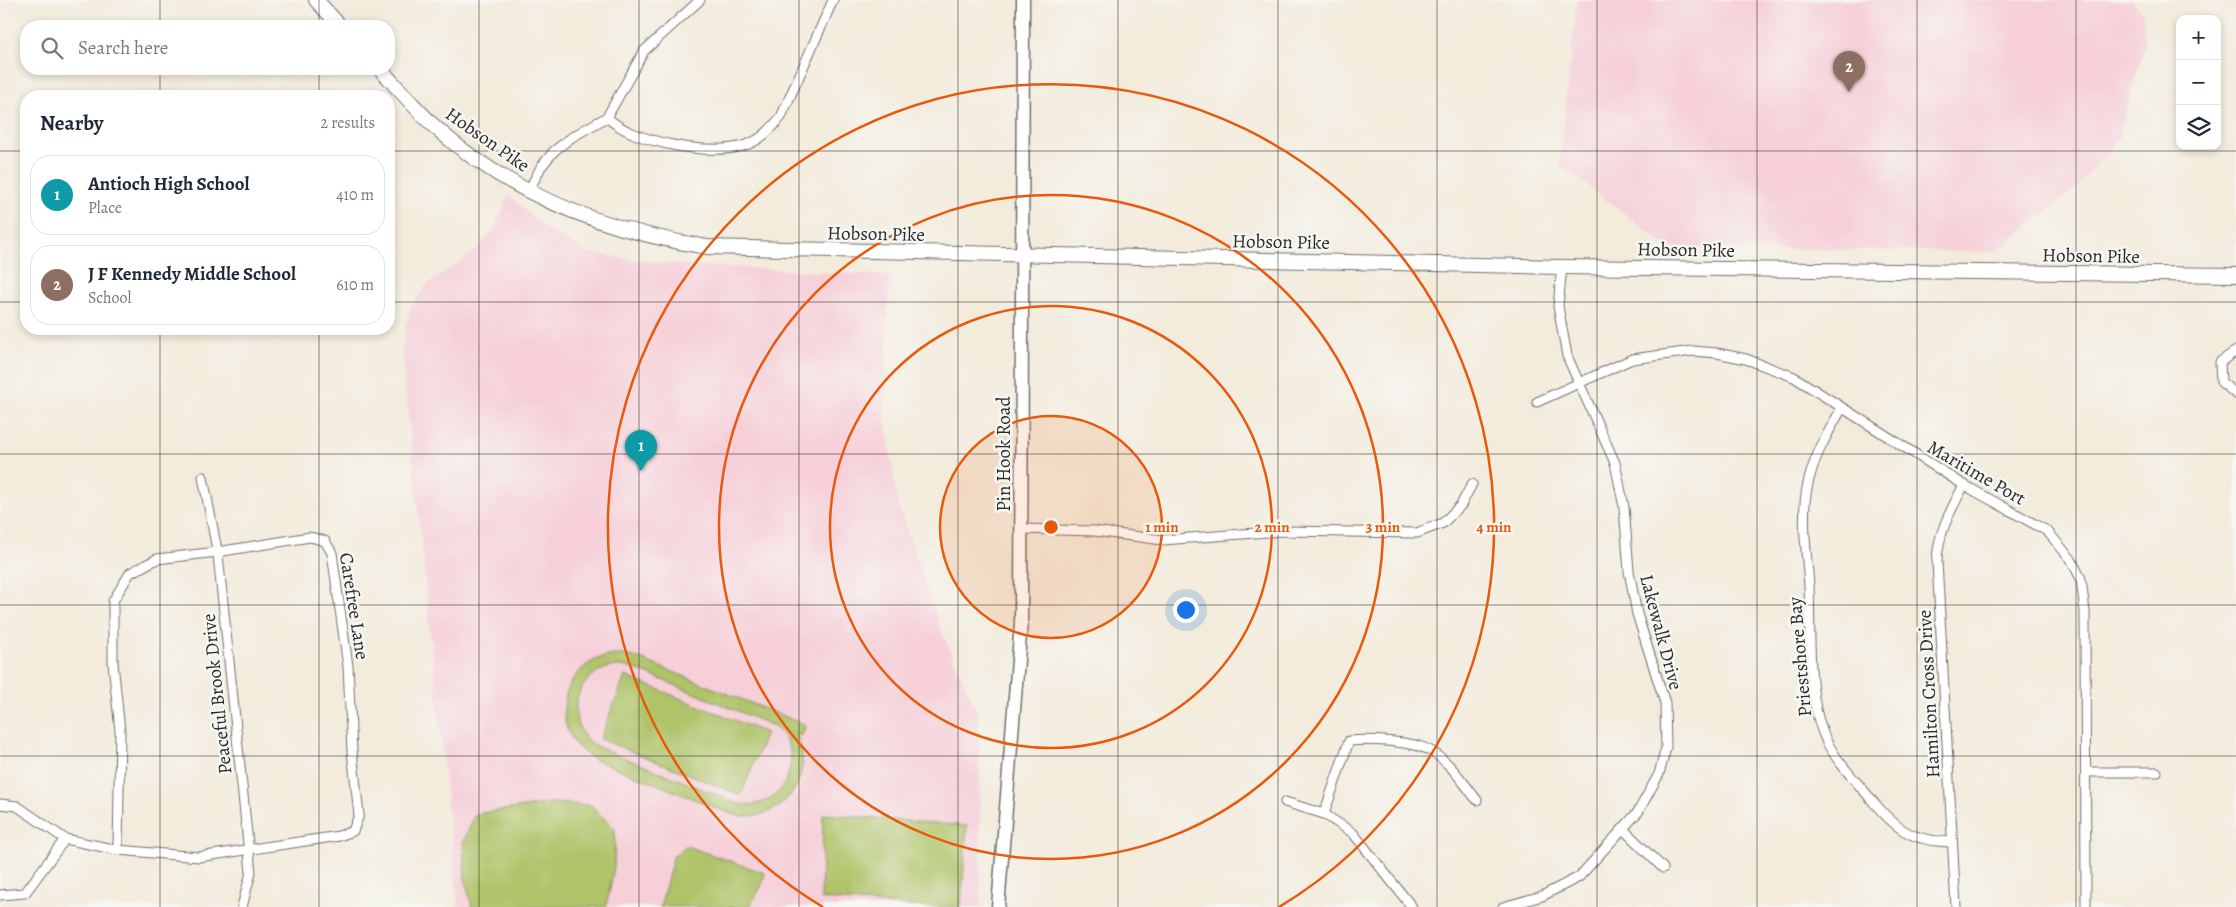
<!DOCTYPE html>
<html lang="en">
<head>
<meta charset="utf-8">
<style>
  :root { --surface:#fff; --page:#f6f6f7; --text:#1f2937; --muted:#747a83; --line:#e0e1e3; --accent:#7c3aed }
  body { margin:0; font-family:Alegreya,serif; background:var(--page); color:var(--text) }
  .controls { position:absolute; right:15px; top:15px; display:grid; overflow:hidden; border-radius:10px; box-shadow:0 2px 8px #0003 }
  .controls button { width:45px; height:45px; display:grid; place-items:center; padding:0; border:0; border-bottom:1px solid var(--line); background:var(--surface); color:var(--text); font:25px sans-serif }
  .you { position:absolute; left:1185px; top:609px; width:18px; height:18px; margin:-12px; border:4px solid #fff; border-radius:50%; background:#1a73e8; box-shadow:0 0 0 8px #1a73e833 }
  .badge { display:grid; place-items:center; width:32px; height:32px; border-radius:50%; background:var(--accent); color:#fff; font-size:16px; font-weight:700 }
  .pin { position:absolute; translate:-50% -41px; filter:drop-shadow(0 1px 2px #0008) }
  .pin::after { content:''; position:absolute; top:26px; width:18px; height:15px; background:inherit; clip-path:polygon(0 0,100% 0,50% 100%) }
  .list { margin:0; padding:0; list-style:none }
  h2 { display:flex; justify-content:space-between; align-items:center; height:65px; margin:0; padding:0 20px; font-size:21px }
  h2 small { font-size:16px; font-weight:400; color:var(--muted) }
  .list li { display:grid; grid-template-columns:32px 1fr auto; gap:15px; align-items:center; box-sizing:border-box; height:80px; margin:0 10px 10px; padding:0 10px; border:1px solid var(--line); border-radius:20px }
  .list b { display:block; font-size:19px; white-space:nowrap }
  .list p { margin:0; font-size:16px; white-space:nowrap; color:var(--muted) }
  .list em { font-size:16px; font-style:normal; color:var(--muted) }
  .icon { flex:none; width:28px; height:28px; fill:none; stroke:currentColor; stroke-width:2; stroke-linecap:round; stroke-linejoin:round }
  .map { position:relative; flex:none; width:2236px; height:907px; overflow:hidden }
  .search { position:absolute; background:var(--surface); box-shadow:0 2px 8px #0003; left:20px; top:20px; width:375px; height:55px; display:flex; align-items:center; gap:12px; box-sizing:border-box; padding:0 18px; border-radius:20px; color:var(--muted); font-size:19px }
  .panel { position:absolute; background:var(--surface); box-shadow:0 2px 8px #0003; left:20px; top:90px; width:375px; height:245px; border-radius:20px }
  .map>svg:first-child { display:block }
  .built { fill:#f6cfd8 }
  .green { fill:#afc367; stroke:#6d7749; fill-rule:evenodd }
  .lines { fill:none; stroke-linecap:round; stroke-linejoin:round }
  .street-casing { stroke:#716e69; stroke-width:11 }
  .secondary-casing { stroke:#716e69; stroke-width:15 }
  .primary-casing { stroke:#716e69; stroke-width:16 }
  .street { stroke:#fff; stroke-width:9 }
  .secondary { stroke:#fff; stroke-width:12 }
  .primary { stroke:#fff; stroke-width:14 }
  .grid { fill:none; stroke:#2b2b2b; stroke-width:1; stroke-opacity:0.55 }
  .ring { fill:none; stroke:#e8590c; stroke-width:2.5 }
  .labels { text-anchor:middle; stroke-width:5; stroke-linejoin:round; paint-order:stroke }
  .street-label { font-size:19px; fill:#2b2b2b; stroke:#f6f6f2 }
  .centre { fill:#e8590c; stroke:#f6f6f2; stroke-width:2.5 }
  .ring-label { font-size:15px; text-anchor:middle; font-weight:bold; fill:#e8590c; stroke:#f6f6f2; stroke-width:5; stroke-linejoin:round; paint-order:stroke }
</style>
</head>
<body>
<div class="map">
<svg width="2236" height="907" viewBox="0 0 2236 907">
  <rect width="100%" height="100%" fill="#f6f6f2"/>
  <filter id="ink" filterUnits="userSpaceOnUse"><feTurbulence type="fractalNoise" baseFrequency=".02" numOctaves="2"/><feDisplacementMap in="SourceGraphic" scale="10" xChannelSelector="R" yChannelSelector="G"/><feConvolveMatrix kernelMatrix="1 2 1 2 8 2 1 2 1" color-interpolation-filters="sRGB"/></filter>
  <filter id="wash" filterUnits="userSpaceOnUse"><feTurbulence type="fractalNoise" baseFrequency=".0096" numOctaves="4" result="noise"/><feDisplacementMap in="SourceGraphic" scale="20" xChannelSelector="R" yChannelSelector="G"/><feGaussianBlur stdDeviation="1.12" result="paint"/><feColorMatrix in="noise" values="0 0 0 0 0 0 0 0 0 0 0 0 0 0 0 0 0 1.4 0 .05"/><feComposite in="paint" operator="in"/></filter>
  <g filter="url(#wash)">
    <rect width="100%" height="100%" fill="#f3ebdb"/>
    <g class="built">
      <polygon points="1577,0 2131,0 2143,12 2145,44 2118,140 2078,186 1995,252 1669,247 1559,164"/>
      <polygon points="509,196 548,230 588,253 662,263 889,276 885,415 897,501 941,630 979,716 981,907 458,907 402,353 405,327 411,306 427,285 475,251 493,231"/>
    </g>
    <g class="green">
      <path d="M625,655l13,3 168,67 -4,11 -6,-2c21,44 -14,90 -62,81l-138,-55c-56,-27 -34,-110 29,-105zM622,666l16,4 136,56c35,29 10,86 -35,78l-146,-59c-34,-27 -14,-80 29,-79z"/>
      <polygon points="625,676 766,733 741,795 600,739"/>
      <polygon points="552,803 591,805 615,829 614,868 606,907 472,907 465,879 463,843 475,814"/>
      <polygon points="823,814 967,826 961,907 926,907 821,899"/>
      <polygon points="686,846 765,873 761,887 749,907 660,907 674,855"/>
    </g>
  </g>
  <g filter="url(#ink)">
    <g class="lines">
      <defs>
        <g id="street">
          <path d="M607,117c25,26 106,40 139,28 15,-5 25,-16 35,-28l52,-117"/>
          <polyline points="529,190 541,167 554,151 572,137 607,117 644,51 700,0"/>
          <polyline points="2236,351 2220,362 2221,382 2236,394"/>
          <polyline points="1537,402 1632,359 1693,351 1717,353 1746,359 1794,377 1964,485 2047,531 2071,559 2081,579 2085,612 2086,907"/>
          <path d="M1842,408c-15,26 -29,50 -35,80 -6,31 0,67 2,98 2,48 -3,111 17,154 10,21 29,40 44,58 26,31 40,43 82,44"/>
          <polyline points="203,477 218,555 251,872 242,907"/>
          <polyline points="1022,529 1094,531 1163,540 1282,531 1417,533 1443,523 1461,505 1472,484"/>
          <polygon points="310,537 325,541 332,553 348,666 352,751 359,815 353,831 339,836 199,857 118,850 120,731 113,663 113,601 130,573 157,559 217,552"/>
          <polyline points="2086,772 2157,772"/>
          <polyline points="1285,802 1324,814 1353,833 1412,907"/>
          <polyline points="0,804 17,806 65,839 118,850"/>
          <path d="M1324,814l25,-73c19,-2 63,0 80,9 21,11 34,33 48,50"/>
          <polyline points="1623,829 1663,868"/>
          <polyline points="0,895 25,893 65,839"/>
          <polyline points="1503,907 1542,896 1579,877 1638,812 1659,774 1666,748 1665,703 1637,614 1629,571 1624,507 1615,463 1567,356 1558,306 1562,267"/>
          <path d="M1956,907l-19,-346c1,-29 14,-51 27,-76"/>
        </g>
        <polyline id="secondary" points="998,907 1021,623 1023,0"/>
        <g id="primary">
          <polyline points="316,0 340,26"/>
          <path d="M380,69c18,19 36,40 55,58 75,68 173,104 272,120l855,20 674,8"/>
        </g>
      </defs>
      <use href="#street" class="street-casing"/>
      <use href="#secondary" class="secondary-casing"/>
      <use href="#primary" class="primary-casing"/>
      <use href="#street" class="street"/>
      <use href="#secondary" class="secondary"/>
      <use href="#primary" class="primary"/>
    </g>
  </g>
  <path class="grid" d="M160,0v26M319,0v26M479,0v907M639,0v907M799,0v907M958,0v907M1118,0v907M1278,0v907M1437,0v907M1597,0v907M1757,0v907M1917,0v907M2076,0v907M160,69v27M319,69v27M0,151h26M389,151h1847M0,302h26M389,302h1847M160,329v578M319,329v578M0,454h2236M0,605h2236M0,756h2236"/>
  <circle cx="1051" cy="527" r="111" fill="#e8590c" fill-opacity=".12"/>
  <g class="ring">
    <circle cx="1051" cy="527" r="111"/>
    <circle cx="1051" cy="527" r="221"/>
    <circle cx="1051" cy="527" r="332"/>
    <path d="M823 907A443 443 0 1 1 1279 907"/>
  </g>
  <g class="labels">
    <g class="street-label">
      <text transform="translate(488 139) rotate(35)" y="7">Hobson Pike</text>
      <text transform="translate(876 233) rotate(1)" y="7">Hobson Pike</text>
      <text transform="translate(1281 241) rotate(1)" y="7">Hobson Pike</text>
      <text transform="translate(1686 249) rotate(1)" y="7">Hobson Pike</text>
      <text transform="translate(2091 255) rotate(1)" y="7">Hobson Pike</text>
      <text transform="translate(1003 454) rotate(-90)" y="7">Pin Hook Road</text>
      <text transform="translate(1977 472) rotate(30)" y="7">Maritime Port</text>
      <text transform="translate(355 606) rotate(81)" y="7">Carefree Lane</text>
      <text transform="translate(1662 632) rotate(75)" y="7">Lakewalk Drive</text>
      <text transform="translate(1799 657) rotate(-95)" y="7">Priestshore Bay</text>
      <text transform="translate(216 694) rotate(-96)" y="7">Peaceful Brook Drive</text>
      <text transform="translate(1928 694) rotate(-93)" y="7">Hamilton Cross Drive</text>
    </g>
  </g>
  <circle cx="1051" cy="527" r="8" class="centre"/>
  <g class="ring-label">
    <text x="1162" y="532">1 min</text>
    <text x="1272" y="532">2 min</text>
    <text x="1383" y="532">3 min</text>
    <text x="1494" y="532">4 min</text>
  </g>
</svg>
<div class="controls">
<button>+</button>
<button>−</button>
<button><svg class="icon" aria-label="layers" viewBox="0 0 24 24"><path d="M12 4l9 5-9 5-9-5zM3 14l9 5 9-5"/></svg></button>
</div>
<div class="you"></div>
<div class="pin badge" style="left:641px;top:471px;background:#0f9aa8">1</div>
<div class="pin badge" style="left:1849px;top:92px;background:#8d6e63">2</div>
<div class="search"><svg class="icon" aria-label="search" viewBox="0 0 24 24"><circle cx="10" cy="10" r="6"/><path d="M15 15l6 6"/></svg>Search here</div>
<section class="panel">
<h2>Nearby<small>2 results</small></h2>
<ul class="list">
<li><span class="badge" style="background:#0f9aa8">1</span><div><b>Antioch High School</b><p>Place</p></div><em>410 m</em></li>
<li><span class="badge" style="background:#8d6e63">2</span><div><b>J F Kennedy Middle School</b><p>School</p></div><em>610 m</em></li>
</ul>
</section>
</div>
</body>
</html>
